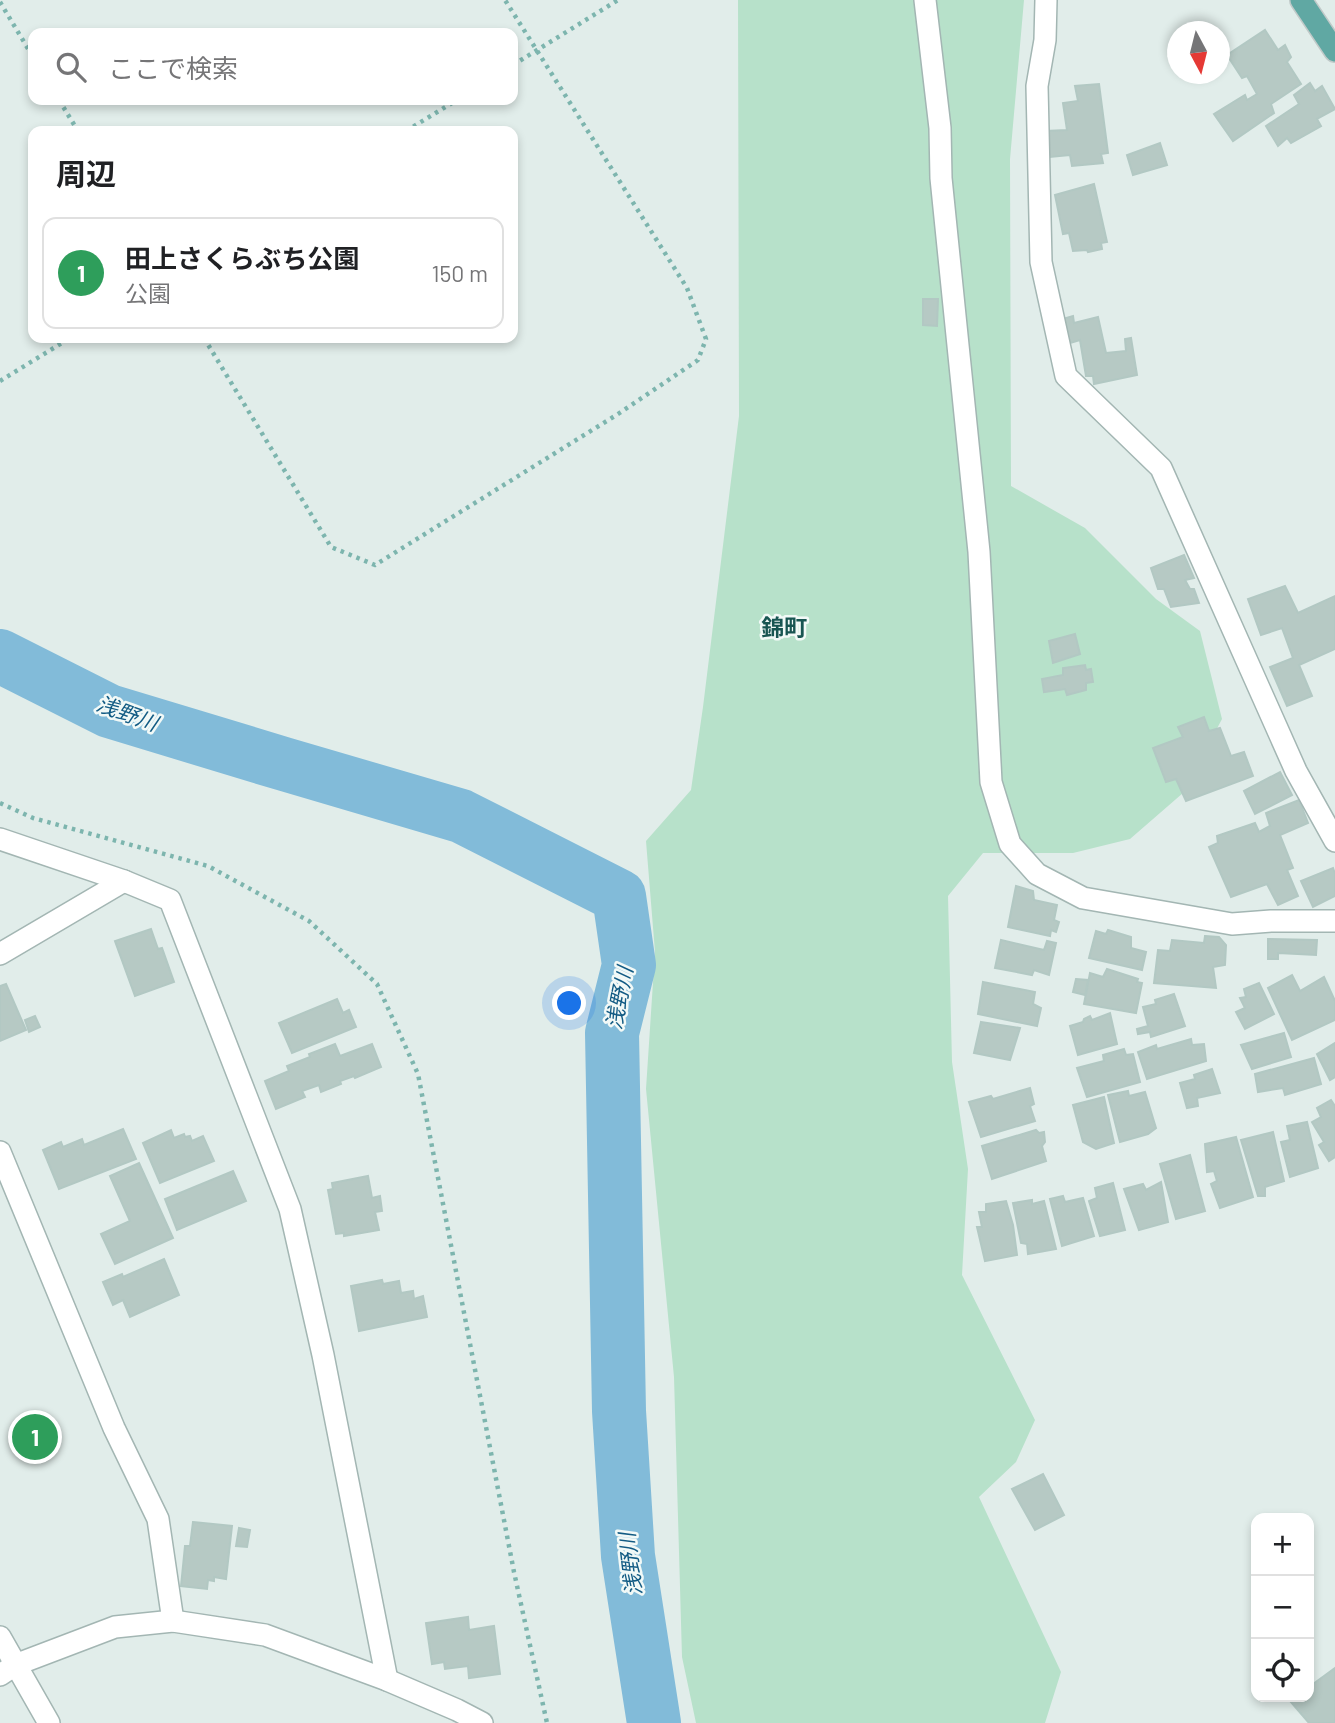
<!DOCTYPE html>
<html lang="ja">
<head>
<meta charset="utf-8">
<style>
  :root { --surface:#fff; --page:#f2f2f2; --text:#202124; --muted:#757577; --line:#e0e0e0; --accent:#111827 }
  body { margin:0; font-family:Barlow,"Noto Sans JP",sans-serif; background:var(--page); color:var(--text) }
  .controls { position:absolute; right:21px; bottom:21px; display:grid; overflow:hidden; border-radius:14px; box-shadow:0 4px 10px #0003 }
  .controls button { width:63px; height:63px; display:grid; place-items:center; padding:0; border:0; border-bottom:2px solid var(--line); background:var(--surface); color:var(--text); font:35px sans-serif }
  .compass { position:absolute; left:1167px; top:21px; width:63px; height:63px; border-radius:50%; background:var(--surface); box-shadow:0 4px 10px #0003; rotate:173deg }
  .you { position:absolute; left:570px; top:1004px; width:24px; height:24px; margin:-18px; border:5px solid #fff; border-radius:50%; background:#1a73e8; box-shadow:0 0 0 10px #1a73e833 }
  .badge { display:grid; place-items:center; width:46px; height:46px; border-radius:50%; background:var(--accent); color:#fff; font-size:23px; font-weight:700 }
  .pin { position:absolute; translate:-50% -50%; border:4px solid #fff; box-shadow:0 2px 7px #0006 }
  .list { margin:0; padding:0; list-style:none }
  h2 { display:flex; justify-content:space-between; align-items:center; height:91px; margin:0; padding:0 28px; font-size:30px }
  h2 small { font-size:23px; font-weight:400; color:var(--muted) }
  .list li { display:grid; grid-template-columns:46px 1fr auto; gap:21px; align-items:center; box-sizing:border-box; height:112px; margin:0 14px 14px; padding:0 14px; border:2px solid var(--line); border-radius:14px }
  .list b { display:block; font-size:26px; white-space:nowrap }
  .list p { margin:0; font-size:23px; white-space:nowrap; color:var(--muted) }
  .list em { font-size:23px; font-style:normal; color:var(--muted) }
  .icon { flex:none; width:38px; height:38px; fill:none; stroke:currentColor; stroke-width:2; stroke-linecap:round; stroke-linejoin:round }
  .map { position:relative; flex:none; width:1335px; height:1723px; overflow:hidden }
  .search { position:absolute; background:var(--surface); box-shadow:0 4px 10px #0003; left:28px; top:28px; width:490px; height:77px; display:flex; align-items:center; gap:18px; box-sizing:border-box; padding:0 24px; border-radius:14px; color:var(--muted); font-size:26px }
  .panel { position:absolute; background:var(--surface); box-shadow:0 4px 10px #0003; left:28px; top:126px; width:490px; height:217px; border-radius:14px }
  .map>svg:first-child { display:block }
  .green { fill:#b7e1ca }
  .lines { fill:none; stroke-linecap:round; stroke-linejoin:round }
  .river { stroke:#82bbd9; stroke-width:54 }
  .building { fill:#b6c9c4; stroke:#b2c8c3; stroke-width:2 }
  .minor-casing { stroke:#a3b6b3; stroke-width:24 }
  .tertiary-casing { stroke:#a3b6b3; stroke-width:24 }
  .primary-casing { stroke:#c0cac9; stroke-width:24 }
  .path { stroke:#7db5ae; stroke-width:4.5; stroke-dasharray:3.5 5; stroke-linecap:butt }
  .minor { stroke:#fff; stroke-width:21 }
  .tertiary { stroke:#fff; stroke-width:21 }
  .primary { stroke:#60a8a3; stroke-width:21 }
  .labels { text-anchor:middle; stroke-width:5; stroke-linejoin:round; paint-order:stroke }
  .water-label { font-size:21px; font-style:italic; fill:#125b84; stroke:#f2f9f7 }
  .quarter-label { font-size:23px; font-weight:bold; fill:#185552; stroke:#f2f9f7 }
</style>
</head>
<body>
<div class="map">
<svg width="1335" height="1723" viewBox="0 0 1335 1723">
  <rect width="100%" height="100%" fill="#e1edea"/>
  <polygon class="green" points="738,0 1024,0 1010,159 1011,486 1085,528 1156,599 1200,631 1222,719 1183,793 1130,839 1073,853 983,853 948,896 952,1062 968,1169 962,1275 1035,1420 1016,1462 979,1497 1061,1672 1045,1723 696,1723 682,1657 674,1377 646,1089 655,952 646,841 691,790 703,707 739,416"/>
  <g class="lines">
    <polyline class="river" points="0,656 109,711 284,764 461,816 619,896 629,965 612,1033 619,1411 628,1556 654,1723"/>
  </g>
  <g class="building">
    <polygon points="1265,30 1278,50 1285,45 1291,57 1287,62 1301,84 1271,104 1274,113 1233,141 1214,114 1245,95 1247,100 1257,94 1247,76 1242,78 1227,55"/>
    <polygon points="1310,83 1315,91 1322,86 1335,109 1317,119 1321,126 1291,143 1287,138 1278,146 1266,126 1299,104 1294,95"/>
    <polygon points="1099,84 1108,153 1101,154 1103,163 1072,166 1070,155 1050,157 1046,131 1067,130 1063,103 1078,101 1075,86"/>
    <polygon points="1160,143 1167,165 1133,175 1127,155"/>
    <polygon points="1094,184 1107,242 1101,243 1102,249 1088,252 1087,250 1073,251 1069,233 1063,234 1055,195"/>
    <polygon points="923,299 938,299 937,326 923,325"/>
    <polygon points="1073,316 1074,323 1098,317 1106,353 1126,351 1125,339 1131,338 1137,375 1094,384 1093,376 1086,376 1080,340 1070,343 1063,319"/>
    <polygon points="1184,555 1194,578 1185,580 1190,589 1194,589 1199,603 1171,607 1164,589 1158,589 1151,568"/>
    <polygon points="1285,586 1298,613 1335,596 1335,649 1299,665 1312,696 1287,706 1270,667 1293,658 1282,628 1261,635 1248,599"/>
    <polygon points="1075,634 1080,654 1053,663 1049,641"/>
    <polygon points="1085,665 1086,670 1091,669 1093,682 1086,683 1086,690 1067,695 1065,689 1044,692 1042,679 1063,675 1063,668"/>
    <polygon points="1204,717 1209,731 1220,728 1231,756 1244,752 1253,776 1186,801 1176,779 1166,782 1153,748 1183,737 1178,727"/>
    <polygon points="1280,772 1292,795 1255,814 1244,791"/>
    <polygon points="1299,800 1308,823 1280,835 1293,868 1287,870 1298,896 1278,905 1267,884 1231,897 1209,847 1218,843 1217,836 1255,823 1259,832 1270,826 1266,813"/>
    <polygon points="1333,868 1335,874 1335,896 1313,907 1301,881"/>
    <polygon points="1016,886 1033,891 1034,900 1057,905 1054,920 1059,922 1056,932 1051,930 1050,936 1008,927"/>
    <polygon points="151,929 158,949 162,948 174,982 135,996 115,941"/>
    <polygon points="1108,930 1131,937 1131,948 1146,952 1142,970 1089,958 1096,931 1106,934"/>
    <polygon points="1205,936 1219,937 1226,945 1225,965 1213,967 1216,988 1154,983 1158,950 1170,951 1172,940 1204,943"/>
    <polygon points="1268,939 1317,940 1316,955 1278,953 1278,959 1268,959"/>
    <polygon points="1001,940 1044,950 1047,941 1056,943 1049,975 1034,970 1032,975 995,968"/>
    <polygon points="1107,969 1138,979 1137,982 1142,983 1136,1013 1084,1004 1090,973 1103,977"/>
    <polygon points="1292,975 1300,991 1324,977 1335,1001 1335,1020 1292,1040 1268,988"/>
    <polygon points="1076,979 1088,980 1085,995 1073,992"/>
    <polygon points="983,982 1035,992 1033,1004 1041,1008 1037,1026 978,1014"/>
    <polygon points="1259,983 1274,1014 1245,1029 1236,1012 1245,1008 1240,998 1246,997 1244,989"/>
    <polygon points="6,984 26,1030 0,1041 0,986"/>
    <polygon points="1174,994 1185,1026 1151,1037 1150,1032 1138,1034 1137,1029 1148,1026 1143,1007 1156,1004 1155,1000"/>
    <polygon points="337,999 343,1013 349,1010 356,1027 292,1053 279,1023"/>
    <polygon points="1110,1013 1117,1044 1078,1055 1070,1026 1083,1022 1084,1019 1090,1016 1092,1020"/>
    <polygon points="35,1016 40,1027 29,1032 25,1020"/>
    <polygon points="981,1022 1020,1028 1010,1060 974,1053"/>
    <polygon points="1284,1033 1291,1057 1252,1069 1241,1045"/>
    <polygon points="1191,1039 1192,1045 1204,1044 1206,1061 1147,1079 1138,1052 1156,1045 1157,1049"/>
    <polygon points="1335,1043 1335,1077 1330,1080 1317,1054"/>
    <polygon points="335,1044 340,1056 372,1044 381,1067 355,1078 354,1076 340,1081 341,1084 321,1092 319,1085 302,1091 305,1097 276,1109 265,1081 289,1071 287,1066 310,1057 309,1054"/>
    <polygon points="1124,1049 1126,1055 1133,1054 1140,1082 1087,1097 1077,1068 1104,1061 1103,1055"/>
    <polygon points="1314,1058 1321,1084 1285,1095 1283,1088 1258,1092 1255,1074"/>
    <polygon points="1212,1069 1220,1093 1197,1098 1198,1106 1187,1108 1180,1083 1195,1079 1194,1075"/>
    <polygon points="1030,1088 1034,1104 1030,1106 1035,1121 981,1137 969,1102 991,1096 993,1099"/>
    <polygon points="1128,1091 1129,1096 1145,1092 1156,1128 1148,1134 1120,1142 1108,1095"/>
    <polygon points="1104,1097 1114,1143 1096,1149 1083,1142 1073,1105"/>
    <polygon points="1331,1100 1335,1106 1335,1157 1329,1161 1319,1145 1324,1142 1312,1122 1321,1117 1317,1108"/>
    <polygon points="1307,1122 1318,1168 1290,1177 1281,1142 1290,1140 1287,1126"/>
    <polygon points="123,1129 136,1159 59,1189 43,1150 61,1142 63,1147 82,1139 84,1145"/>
    <polygon points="171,1130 174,1138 184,1134 185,1137 190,1136 192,1141 203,1136 214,1161 160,1183 143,1143"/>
    <polygon points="1036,1130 1039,1133 1044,1132 1045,1142 1042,1146 1046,1161 992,1179 982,1146"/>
    <polygon points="1273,1132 1284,1181 1265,1187 1265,1196 1258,1196 1241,1140"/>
    <polygon points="1236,1137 1253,1197 1220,1208 1211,1184 1217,1181 1214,1171 1207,1172 1205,1144"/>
    <polygon points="1190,1155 1205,1211 1176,1219 1160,1164"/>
    <polygon points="139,1163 173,1238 115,1264 101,1234 130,1221 110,1176"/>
    <polygon points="233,1171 246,1201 177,1230 165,1199"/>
    <polygon points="368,1176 372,1198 380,1196 382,1211 375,1212 379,1230 344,1236 344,1233 336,1234 328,1190 333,1189 332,1183"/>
    <polygon points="1161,1182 1168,1222 1139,1230 1124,1189 1143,1184 1146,1190"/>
    <polygon points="1113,1183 1125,1230 1100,1236 1089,1201 1097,1198 1095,1188"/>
    <polygon points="1063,1196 1065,1202 1083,1198 1094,1236 1062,1246 1050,1199"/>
    <polygon points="1032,1200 1032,1204 1044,1201 1056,1249 1028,1254 1027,1244 1021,1243 1013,1203"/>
    <polygon points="1006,1201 1013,1225 1017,1255 985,1261 977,1227 982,1227 979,1212 986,1212 986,1204"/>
    <polygon points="164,1259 179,1295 130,1317 123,1300 113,1305 103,1282 122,1274 123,1277"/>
    <polygon points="382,1280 383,1284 399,1281 401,1293 413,1291 414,1299 423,1296 427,1317 359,1331 351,1286"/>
    <polygon points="1043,1474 1064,1515 1035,1530 1012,1489"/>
    <polygon points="193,1522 232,1526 226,1579 214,1577 214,1581 208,1580 207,1589 181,1586 185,1546 190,1546"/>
    <polygon points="239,1528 250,1530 247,1547 236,1546"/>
    <polygon points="468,1617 469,1630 494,1626 500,1674 469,1678 468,1666 445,1669 444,1662 432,1664 426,1623"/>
    <polygon points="1335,1668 1335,1723 1309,1723 1290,1701 1296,1697 1309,1697 1309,1687"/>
  </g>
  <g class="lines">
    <defs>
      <g id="minor">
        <polyline points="925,0 940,128 941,178 979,552 991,782 1010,844 1037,874 1083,898 1232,924 1271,921 1335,921"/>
        <polyline points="1046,0 1045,40 1037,86 1041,262 1066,376 1161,468 1296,771 1335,841"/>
        <polyline points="0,839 124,881 170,900 290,1209 323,1355 387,1680"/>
        <polyline points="0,954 124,881"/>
        <polyline points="0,1152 114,1428 158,1519 173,1621"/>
        <polyline points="0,1637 49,1723"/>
      </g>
      <polyline id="tertiary" points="0,1675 15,1665 115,1627 173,1621 265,1635 387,1680 457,1710 482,1723"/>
      <polyline id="primary" points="1301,0 1335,51"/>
    </defs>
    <use href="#minor" class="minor-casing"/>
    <use href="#tertiary" class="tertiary-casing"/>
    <use href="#primary" class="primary-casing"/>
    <g class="path">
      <polyline points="0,2 33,57"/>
      <polyline points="513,65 618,0"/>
      <polyline points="59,100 78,131"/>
      <polyline points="406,131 457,100"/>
      <polyline points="204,338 331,547 375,565 618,414 698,360 706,339 687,288 505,0"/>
      <polyline points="0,381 70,338"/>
      <polyline points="0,803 33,818 208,866 309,921 377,984 418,1074 514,1572 547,1723"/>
    </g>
    <use href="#minor" class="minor"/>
    <use href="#tertiary" class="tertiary"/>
    <use href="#primary" class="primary"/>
  </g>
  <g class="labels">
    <g class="water-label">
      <text transform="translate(127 714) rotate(20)" y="7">浅野川</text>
      <text transform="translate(620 998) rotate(-79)" y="7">浅野川</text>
      <text transform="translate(631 1564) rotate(-97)" y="7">浅野川</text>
    </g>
    <g class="quarter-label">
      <text x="784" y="636">錦町</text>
    </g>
  </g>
</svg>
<div class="controls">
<button>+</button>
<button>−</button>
<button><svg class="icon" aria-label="locate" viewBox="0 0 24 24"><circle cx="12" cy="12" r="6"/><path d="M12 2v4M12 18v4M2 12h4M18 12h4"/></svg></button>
</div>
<svg class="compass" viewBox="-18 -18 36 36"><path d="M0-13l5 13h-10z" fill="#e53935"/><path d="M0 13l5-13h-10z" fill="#757577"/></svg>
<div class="you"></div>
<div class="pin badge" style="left:35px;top:1437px;background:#2e9e5b">1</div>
<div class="search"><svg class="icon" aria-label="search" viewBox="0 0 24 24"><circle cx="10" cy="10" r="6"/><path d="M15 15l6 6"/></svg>ここで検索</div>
<section class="panel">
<h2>周辺<small></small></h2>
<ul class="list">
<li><span class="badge" style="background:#2e9e5b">1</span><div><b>田上さくらぶち公園</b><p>公園</p></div><em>150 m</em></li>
</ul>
</section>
</div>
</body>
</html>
